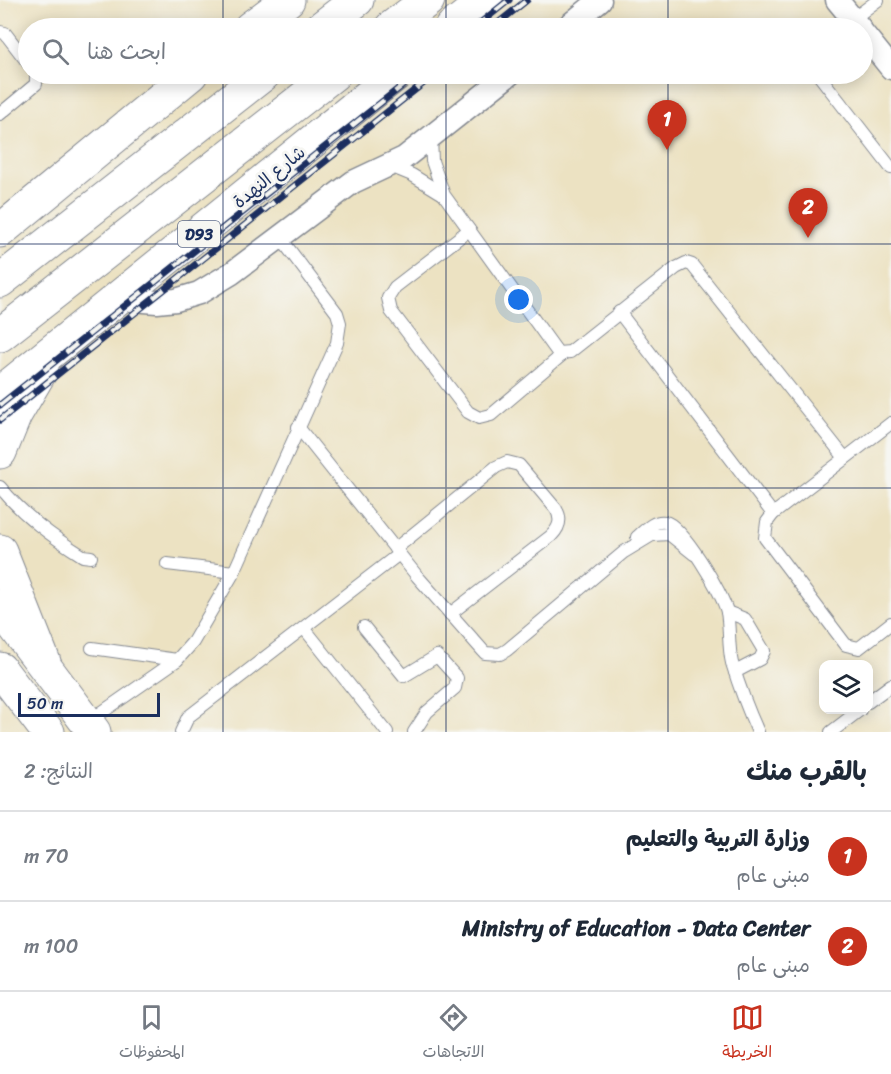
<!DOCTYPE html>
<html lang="ar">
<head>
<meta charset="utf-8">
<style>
  :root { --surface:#fff; --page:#f2f2f3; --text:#1f2937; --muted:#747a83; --line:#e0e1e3; --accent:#c8321e }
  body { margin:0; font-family:Sriracha,"Playpen Sans Arabic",sans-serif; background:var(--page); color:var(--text); direction:rtl }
  .controls { position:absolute; right:18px; bottom:18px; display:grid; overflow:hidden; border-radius:12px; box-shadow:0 3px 15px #0003 }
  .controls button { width:54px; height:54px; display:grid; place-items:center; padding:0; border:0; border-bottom:2px solid var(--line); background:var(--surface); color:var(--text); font:30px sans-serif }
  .scale { position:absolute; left:18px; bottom:15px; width:142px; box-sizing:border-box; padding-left:6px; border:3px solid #1b2f5e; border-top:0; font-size:16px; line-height:21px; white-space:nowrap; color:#1b2f5e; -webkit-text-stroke:4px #f6f6f2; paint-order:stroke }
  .you { position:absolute; left:519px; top:300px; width:21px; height:21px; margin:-15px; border:4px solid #fff; border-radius:50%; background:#1a73e8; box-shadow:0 0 0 9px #1a73e833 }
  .badge { display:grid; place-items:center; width:39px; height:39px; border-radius:50%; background:var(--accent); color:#fff; font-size:20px; font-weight:700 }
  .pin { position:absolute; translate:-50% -50px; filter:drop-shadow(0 2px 3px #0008) }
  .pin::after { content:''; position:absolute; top:32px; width:21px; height:18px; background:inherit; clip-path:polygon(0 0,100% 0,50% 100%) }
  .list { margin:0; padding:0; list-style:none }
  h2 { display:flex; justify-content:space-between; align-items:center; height:78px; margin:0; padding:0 24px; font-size:26px }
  h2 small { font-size:20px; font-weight:400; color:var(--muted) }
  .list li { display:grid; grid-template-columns:39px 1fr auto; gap:18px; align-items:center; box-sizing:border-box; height:90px; padding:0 24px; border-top:2px solid var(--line) }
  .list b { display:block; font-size:22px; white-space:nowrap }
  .list p { margin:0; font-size:20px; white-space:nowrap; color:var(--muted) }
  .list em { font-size:20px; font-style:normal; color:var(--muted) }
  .icon { flex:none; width:33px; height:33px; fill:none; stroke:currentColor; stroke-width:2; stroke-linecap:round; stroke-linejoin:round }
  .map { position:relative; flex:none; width:891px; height:732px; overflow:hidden; direction:ltr }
  .search { position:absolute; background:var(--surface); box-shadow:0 3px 15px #0003; left:18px; right:18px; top:18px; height:66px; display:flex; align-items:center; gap:15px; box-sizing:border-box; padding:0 21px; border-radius:33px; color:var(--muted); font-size:22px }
  .sheet { height:258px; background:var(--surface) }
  nav { display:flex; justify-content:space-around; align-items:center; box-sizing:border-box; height:84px; border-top:2px solid var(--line); background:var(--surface); font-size:16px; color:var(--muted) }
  nav a { display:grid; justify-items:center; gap:3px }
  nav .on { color:var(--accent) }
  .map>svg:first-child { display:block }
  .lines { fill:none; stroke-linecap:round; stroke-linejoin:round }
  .lane-casing { stroke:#848890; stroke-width:14 }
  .street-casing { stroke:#848890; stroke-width:25 }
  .secondary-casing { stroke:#848890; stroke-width:35 }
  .primary-casing { stroke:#848890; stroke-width:35 }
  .lane { stroke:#fff; stroke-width:12 }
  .street { stroke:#fff; stroke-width:22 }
  .secondary { stroke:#fff; stroke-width:33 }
  .primary { stroke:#fff; stroke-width:33 }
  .rail-casing { stroke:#1b2f5e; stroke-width:7 }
  .rail { stroke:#f6f6f2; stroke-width:4.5; stroke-dasharray:14; stroke-linecap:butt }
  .grid { fill:none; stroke:#1b2f5e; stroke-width:1.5; stroke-opacity:0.55 }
  .labels { text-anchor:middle; stroke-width:6; stroke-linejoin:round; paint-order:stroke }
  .shield { fill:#f6f6f2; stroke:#5d6b8a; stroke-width:1.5 }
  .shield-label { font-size:16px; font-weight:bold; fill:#1b2f5e }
  .street-label { font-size:18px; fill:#1b2f5e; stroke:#f6f6f2 }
</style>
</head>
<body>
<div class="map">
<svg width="891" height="732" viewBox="0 0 891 732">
  <rect width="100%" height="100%" fill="#f6f6f2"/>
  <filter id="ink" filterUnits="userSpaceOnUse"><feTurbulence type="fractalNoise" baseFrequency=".0167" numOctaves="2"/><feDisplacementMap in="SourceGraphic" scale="12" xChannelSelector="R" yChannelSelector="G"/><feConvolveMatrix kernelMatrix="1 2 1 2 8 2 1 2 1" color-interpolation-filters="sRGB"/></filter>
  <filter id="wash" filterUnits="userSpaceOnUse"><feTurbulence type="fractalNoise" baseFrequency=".008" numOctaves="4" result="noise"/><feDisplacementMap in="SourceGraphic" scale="24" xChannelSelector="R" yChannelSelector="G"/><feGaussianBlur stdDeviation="1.35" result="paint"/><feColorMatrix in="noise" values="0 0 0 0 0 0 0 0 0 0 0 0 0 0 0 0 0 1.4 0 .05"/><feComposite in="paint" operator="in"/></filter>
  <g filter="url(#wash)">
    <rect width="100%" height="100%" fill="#ece2c2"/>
  </g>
  <g filter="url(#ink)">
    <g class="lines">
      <defs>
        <g id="lane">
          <polyline points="841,28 878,0"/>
          <polyline points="0,32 5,33 28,63"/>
          <polyline points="818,74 891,168"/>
          <polyline points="0,114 36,84 36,74"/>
          <polyline points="431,137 432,161 444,195 558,353 570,352 676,268 686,263 692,265 845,458"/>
          <polyline points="390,166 412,175 443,194"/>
          <polyline points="469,230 395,287 388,298 391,311 468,412 479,418 491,415 562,355"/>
          <polyline points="619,312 773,514"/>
          <polyline points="891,423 773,514 767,522 765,538 846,645 859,648 891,623"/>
          <polyline points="298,427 417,576 485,653 500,654 507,650 624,552 652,535 669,534 694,554"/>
          <path d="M0,487c24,29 51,49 83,69l8,1"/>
          <path d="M637,537c8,-7 17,-17 28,-15 17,3 58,72 62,90 3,17 1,34 5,51 7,23 16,47 26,69"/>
          <path d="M395,549l101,-82 11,-5 12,3 37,44c6,10 4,18 -5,27l-101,78"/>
          <polyline points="167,564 234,572"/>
          <polyline points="727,612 745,619 764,651 760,659 735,672"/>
          <polyline points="364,627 404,676 437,656 457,678 455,688 427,712 414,732"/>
          <polyline points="304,628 387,732"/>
          <polyline points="92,648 177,660"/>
          <polyline points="868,702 891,685"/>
          <polyline points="88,722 177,660 193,642 234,572 337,343 340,323 337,313 279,236"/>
          <polyline points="181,732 188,717 399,554"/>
          <polyline points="831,732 860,710"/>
        </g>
        <g id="street">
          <polyline points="837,0 860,28"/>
          <polyline points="566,28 600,0"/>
          <polyline points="862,32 891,68"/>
          <polyline points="120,299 157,302 176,300 199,293 232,273 353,182 404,158 510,74"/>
        </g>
        <polyline id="secondary" points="0,607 94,732"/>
        <g id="primary">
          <polyline points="250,28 288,0"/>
          <polyline points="321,28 357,0"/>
          <polyline points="391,28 428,0"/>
          <polyline points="451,28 486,0"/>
          <polyline points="0,231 191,74"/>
          <polyline points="0,281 264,74"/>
          <polyline points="0,335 334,74"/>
          <polyline points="0,393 396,74"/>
          <polyline points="0,452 15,415 42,369"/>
          <polyline points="0,551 44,662"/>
          <polyline points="0,669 48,732"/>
        </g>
      </defs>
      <use href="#lane" class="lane-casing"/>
      <use href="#street" class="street-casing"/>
      <use href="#secondary" class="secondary-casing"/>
      <use href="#primary" class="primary-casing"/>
      <use href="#lane" class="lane"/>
      <use href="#street" class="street"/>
      <use href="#secondary" class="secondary"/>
      <use href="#primary" class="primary"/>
      <defs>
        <g id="rail">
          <polyline points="474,28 509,0"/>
          <polyline points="492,28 527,0"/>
          <polyline points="0,405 417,74"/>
          <polyline points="0,420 435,74"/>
        </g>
      </defs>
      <use href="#rail" class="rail-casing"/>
      <use href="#rail" class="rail"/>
    </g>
  </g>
  <path class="grid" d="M223,0v28M446,0v28M668,0v28M223,74v658M446,74v658M668,74v658M0,244h891M0,488h891"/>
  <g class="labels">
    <rect class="shield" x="178" y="221" width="42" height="26" rx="4.5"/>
    <g class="shield-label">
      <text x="199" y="240">D93</text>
    </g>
    <g class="street-label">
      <text transform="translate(269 177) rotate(-39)" y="6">شارع النهدة</text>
    </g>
  </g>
</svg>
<div class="controls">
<button><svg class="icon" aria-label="layers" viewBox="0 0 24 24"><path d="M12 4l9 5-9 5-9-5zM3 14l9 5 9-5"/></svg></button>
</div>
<div class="scale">50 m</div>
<div class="you"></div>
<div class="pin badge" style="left:667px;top:150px">1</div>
<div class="pin badge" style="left:808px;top:238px">2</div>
<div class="search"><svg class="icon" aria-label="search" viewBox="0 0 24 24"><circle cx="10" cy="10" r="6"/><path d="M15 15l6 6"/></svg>ابحث هنا</div>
</div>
<section class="sheet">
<h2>بالقرب منك<small>النتائج: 2</small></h2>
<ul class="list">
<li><span class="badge">1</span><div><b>وزارة التربية والتعليم</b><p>مبنى عام</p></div><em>70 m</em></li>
<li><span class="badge">2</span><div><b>Ministry of Education - Data Center</b><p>مبنى عام</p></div><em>100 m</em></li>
</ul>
</section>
<nav>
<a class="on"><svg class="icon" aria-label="map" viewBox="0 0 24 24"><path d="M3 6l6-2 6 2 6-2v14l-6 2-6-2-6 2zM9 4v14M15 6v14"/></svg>الخريطة</a>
<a><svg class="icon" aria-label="directions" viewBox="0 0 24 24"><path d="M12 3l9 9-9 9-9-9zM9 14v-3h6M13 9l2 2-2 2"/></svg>الاتجاهات</a>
<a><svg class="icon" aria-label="saved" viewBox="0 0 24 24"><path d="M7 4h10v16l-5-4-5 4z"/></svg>المحفوظات</a>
</nav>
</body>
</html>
